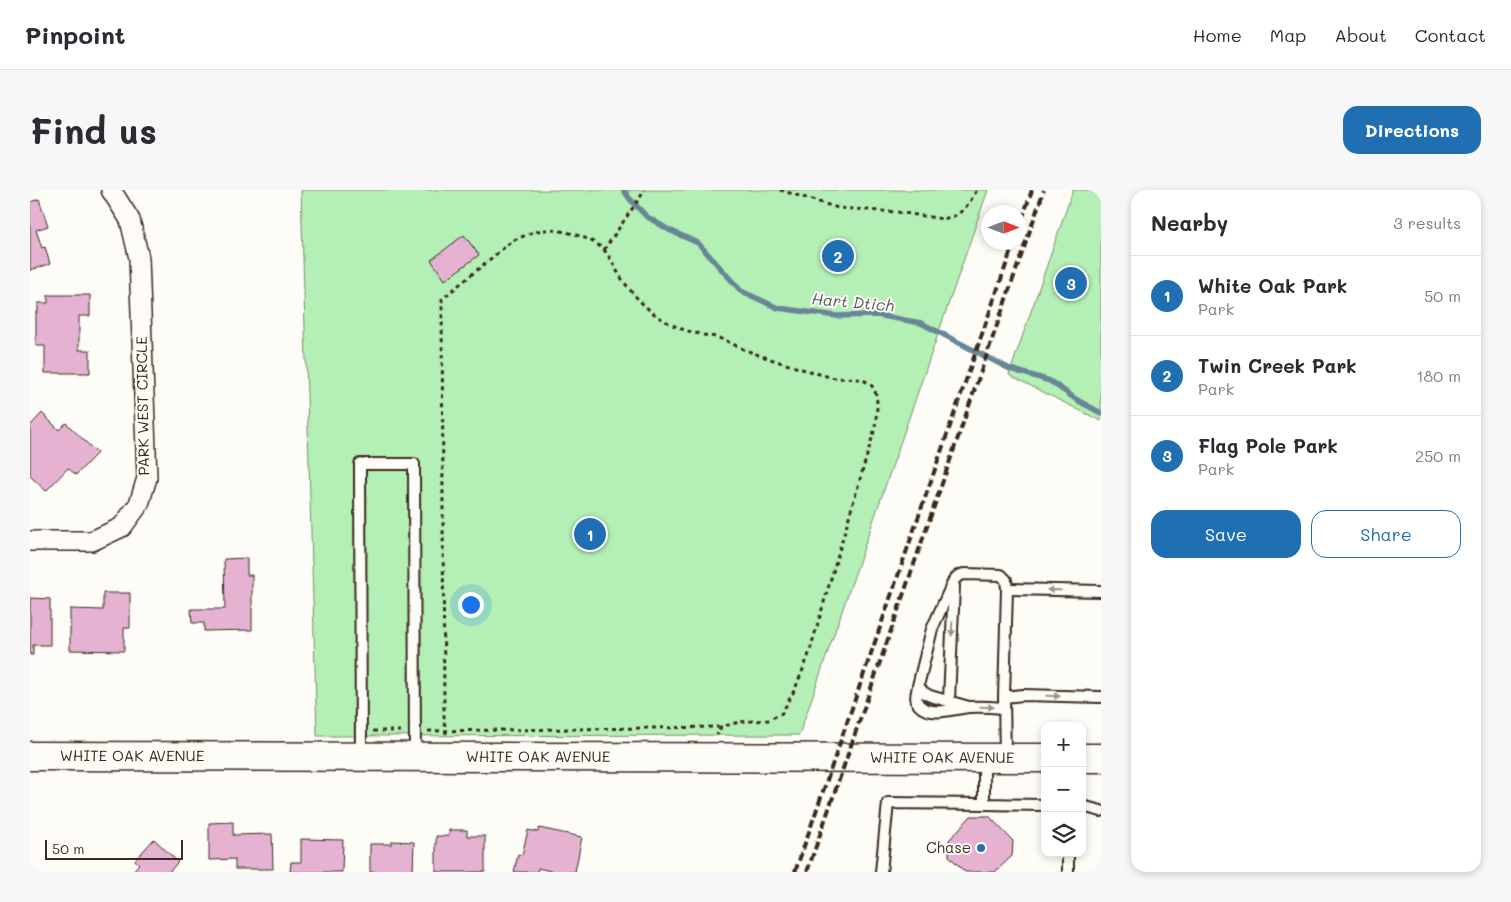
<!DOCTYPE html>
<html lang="en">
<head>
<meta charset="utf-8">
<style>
  :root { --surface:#fff; --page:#f7f7f7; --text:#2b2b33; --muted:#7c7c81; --line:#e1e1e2; --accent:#1f6fb2 }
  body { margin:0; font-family:Mali,sans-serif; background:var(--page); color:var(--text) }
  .controls { position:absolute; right:15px; bottom:15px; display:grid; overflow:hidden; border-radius:10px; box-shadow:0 2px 8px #0003 }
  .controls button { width:45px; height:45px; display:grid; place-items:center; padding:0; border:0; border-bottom:1px solid var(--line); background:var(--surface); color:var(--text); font:25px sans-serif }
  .compass { position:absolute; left:951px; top:15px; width:45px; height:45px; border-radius:50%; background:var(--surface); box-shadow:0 2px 8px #0003; rotate:90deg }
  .scale { position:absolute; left:15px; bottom:12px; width:138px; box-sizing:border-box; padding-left:5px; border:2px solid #3b2a1e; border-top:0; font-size:14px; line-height:18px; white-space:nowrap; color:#3b2a1e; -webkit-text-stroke:4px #fdfcf7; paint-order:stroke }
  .you { position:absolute; left:440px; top:414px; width:18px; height:18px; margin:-12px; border:4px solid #fff; border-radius:50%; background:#1a73e8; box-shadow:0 0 0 8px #1a73e833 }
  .badge { display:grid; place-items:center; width:32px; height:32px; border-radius:50%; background:var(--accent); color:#fff; font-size:16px; font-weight:700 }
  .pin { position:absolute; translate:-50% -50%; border:2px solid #fff; box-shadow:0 1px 5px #0006 }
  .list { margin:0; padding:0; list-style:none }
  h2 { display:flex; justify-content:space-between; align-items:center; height:65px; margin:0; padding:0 20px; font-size:21px }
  h2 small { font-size:16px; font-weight:400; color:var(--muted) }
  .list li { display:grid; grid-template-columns:32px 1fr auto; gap:15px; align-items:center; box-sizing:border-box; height:80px; padding:0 20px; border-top:1px solid var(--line) }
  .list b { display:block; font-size:19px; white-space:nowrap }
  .list p { margin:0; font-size:16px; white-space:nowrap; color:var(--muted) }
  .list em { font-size:16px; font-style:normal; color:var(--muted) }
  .actions { display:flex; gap:10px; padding:15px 20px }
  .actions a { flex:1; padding:11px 0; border:1px solid var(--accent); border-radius:15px; text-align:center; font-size:18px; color:var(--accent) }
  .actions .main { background:var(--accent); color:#fff }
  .icon { flex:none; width:28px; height:28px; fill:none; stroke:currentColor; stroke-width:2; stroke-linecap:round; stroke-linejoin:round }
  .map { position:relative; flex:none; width:1071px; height:682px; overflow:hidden; border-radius:15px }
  header { display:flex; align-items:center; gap:30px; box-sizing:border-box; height:70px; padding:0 25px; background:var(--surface); border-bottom:1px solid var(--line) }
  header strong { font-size:24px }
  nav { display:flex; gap:28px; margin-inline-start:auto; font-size:18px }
  .intro { display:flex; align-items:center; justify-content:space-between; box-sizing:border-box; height:120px; padding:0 30px }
  h1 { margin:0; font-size:35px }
  .button { padding:12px 22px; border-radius:15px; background:var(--accent); color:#fff; font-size:18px; font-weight:700 }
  main { display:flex; gap:30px; padding:0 30px }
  aside { flex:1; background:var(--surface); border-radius:15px; box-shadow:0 2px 8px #0003 }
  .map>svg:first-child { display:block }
  .green { fill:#b4f0b5; stroke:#788d6a }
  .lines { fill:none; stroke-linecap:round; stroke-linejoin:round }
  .stream { stroke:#688697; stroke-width:5.5 }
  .building { fill:#e5b3d1; stroke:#3b2a1e }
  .lane-casing { stroke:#3b2a1e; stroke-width:14 }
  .street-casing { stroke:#3b2a1e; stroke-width:22 }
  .secondary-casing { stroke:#3b2a1e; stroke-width:31 }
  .path { stroke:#3b2a1e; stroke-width:3; stroke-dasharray:4 4; stroke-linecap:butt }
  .lane { stroke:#fdfcf7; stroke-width:10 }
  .street { stroke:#fdfcf7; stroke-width:19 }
  .secondary { stroke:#fdfcf7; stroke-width:28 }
  .rail { stroke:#3b2a1e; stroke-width:4; stroke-dasharray:8 4; stroke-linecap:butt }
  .oneway { fill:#9c938a }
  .poi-dot { fill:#1f6fb2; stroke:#fdfcf7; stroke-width:2 }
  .labels { text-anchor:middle; stroke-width:4; stroke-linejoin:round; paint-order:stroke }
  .street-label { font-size:15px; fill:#3b2a1e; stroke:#fdfcf7 }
  .poi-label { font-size:15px; fill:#3b2a1e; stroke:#fdfcf7; text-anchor:end }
  .water-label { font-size:16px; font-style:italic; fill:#52585a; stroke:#fdfcf7 }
</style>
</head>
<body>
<header>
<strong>Pinpoint</strong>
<nav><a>Home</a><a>Map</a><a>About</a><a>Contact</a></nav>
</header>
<div class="intro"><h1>Find us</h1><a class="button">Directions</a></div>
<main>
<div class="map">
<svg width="1071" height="682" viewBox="0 0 1071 682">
  <rect width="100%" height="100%" fill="#fdfcf7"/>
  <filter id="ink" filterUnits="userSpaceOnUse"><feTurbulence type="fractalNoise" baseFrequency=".02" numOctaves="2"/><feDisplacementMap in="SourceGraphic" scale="10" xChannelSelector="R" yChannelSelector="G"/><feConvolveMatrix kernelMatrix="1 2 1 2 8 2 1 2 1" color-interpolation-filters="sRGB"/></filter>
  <g filter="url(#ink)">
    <g class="green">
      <polygon points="271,0 594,0 599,7 599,0 958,0 769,545 287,546"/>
      <polygon points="1043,0 1071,0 1071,231 979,185"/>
    </g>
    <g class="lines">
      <polyline class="stream" points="594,0 599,8 616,26 639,40 668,53 711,101 748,118 807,126 847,125 891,133 980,179 1020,191 1047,210 1071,223"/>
    </g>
    <g class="building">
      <polygon points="9,9 18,36 6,40 12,58 15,57 20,74 0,80 0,12"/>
      <polygon points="434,45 449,65 415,90 401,70"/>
      <polygon points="18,105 60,105 60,126 49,126 49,160 60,160 60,183 15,183 15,156 6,156 6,122 8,122 8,113 18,113"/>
      <polygon points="12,223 29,240 36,233 67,263 46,285 38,278 16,301 0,286 0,236"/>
      <polygon points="217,368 217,385 222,385 222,440 174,441 174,433 162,433 161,419 195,419 194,369"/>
      <polygon points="73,403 100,403 100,438 94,438 94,461 40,460 40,419 73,420"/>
      <polygon points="0,408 20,409 20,455 3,455 3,465 0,465"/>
      <polygon points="941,626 959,626 983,651 982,666 965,682 935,682 919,666 919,650"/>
      <polygon points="203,632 203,645 242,644 243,679 205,679 205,669 179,670 179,633"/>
      <polygon points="509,638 552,647 545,682 525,682 508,678 507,682 484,682 488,664 492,665 498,640 508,642"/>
      <polygon points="419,640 437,640 437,646 455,646 455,682 406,682 406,646 419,646"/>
      <polygon points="124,649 148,672 139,682 102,682 109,674 105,670"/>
      <polygon points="271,649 313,650 312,682 260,682 261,672 271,672"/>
      <polygon points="362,651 384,652 383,682 340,682 340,654 362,654"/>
    </g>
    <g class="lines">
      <defs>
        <g id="lane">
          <polyline points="977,399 1071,401"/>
          <path d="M888,496c-1,6 -4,14 1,19 11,12 36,4 49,2 12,-1 25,0 36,1"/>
          <polyline points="974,507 993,505 1071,507"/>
          <polyline points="919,510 924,396"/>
          <polyline points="939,517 900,506 893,502 888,496 902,439 924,390 928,386 934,384 971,385 976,390 977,399 974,507 975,567"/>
          <polyline points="331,565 330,274 384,274 385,566"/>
          <polyline points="954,569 954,614 1015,615"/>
          <polyline points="1052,616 1071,621"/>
          <polyline points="851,682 858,613 954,614"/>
          <polyline points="1038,682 1038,663"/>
        </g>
        <polyline id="street" points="0,351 62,351 92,337 109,314 117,288 109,68 100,30 81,0"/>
        <g id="secondary">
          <path id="s1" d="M0,566l1015,2"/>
          <polyline points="1052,568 1071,568"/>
        </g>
      </defs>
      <use href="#lane" class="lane-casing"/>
      <use href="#street" class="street-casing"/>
      <use href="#secondary" class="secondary-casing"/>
      <g class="path">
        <polyline points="750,0 808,18 867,22 913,29 924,26 932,21 939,13 947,0"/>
        <polyline points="574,60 615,0"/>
        <polyline points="343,541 372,541"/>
        <polyline points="398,541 691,537"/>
        <path d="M416,544l-2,-15 -2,-420 70,-58c10,-4 21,-10 32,-11 18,-1 47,7 60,20 7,8 11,18 16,26 16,24 35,43 62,53 6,2 12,4 18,5 6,2 13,2 19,4 8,3 16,7 24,11 28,11 58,20 87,28 13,3 28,-2 40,7 11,10 6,31 5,44l-67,229 -13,32 -13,24 -14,7 -29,2 -18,5 -4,8"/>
      </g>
      <use href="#lane" class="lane"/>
      <use href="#street" class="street"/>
      <use href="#secondary" class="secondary"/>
      <g class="rail">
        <polyline points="988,41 1002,0"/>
        <polyline points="765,682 984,52"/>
        <polyline points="777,682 1014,0"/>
      </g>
    </g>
    <defs><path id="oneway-solid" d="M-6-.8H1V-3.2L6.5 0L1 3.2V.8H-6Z" transform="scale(1.25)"/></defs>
    <g class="oneway">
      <use href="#oneway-solid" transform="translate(1024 400) rotate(-179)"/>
      <use href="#oneway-solid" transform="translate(922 439) rotate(92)"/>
      <use href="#oneway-solid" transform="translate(1023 506) rotate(1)"/>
      <use href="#oneway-solid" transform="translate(957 517) rotate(1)"/>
    </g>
  </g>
  <circle class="poi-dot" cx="951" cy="658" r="5"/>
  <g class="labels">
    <g class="street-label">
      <text transform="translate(113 216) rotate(-91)" y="5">PARK WEST CIRCLE</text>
      <text dy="5" stroke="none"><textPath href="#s1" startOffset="102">WHITE OAK AVENUE</textPath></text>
      <text dy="5" stroke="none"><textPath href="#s1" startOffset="508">WHITE OAK AVENUE</textPath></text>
      <text dy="5" stroke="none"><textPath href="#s1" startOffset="912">WHITE OAK AVENUE</textPath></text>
    </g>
    <g class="poi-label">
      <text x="941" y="663">Chase</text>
    </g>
    <g class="water-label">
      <text transform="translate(823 112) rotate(5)" y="6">Hart Dtich</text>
    </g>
  </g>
</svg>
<div class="controls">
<button>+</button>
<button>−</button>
<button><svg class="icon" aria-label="layers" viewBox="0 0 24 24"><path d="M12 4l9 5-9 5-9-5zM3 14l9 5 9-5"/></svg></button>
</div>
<svg class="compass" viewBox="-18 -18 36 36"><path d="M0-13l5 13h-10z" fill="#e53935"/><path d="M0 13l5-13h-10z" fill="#7c7c81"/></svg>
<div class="scale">50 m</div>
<div class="you"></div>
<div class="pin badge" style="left:560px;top:344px">1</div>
<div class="pin badge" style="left:808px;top:66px">2</div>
<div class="pin badge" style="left:1041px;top:93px">3</div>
</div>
<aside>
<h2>Nearby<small>3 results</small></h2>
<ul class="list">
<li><span class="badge">1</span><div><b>White Oak Park</b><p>Park</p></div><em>50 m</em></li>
<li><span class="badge">2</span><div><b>Twin Creek Park</b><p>Park</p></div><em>180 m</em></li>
<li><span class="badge">3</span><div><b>Flag Pole Park</b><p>Park</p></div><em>250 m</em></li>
</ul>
<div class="actions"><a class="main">Save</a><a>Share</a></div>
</aside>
</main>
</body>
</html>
